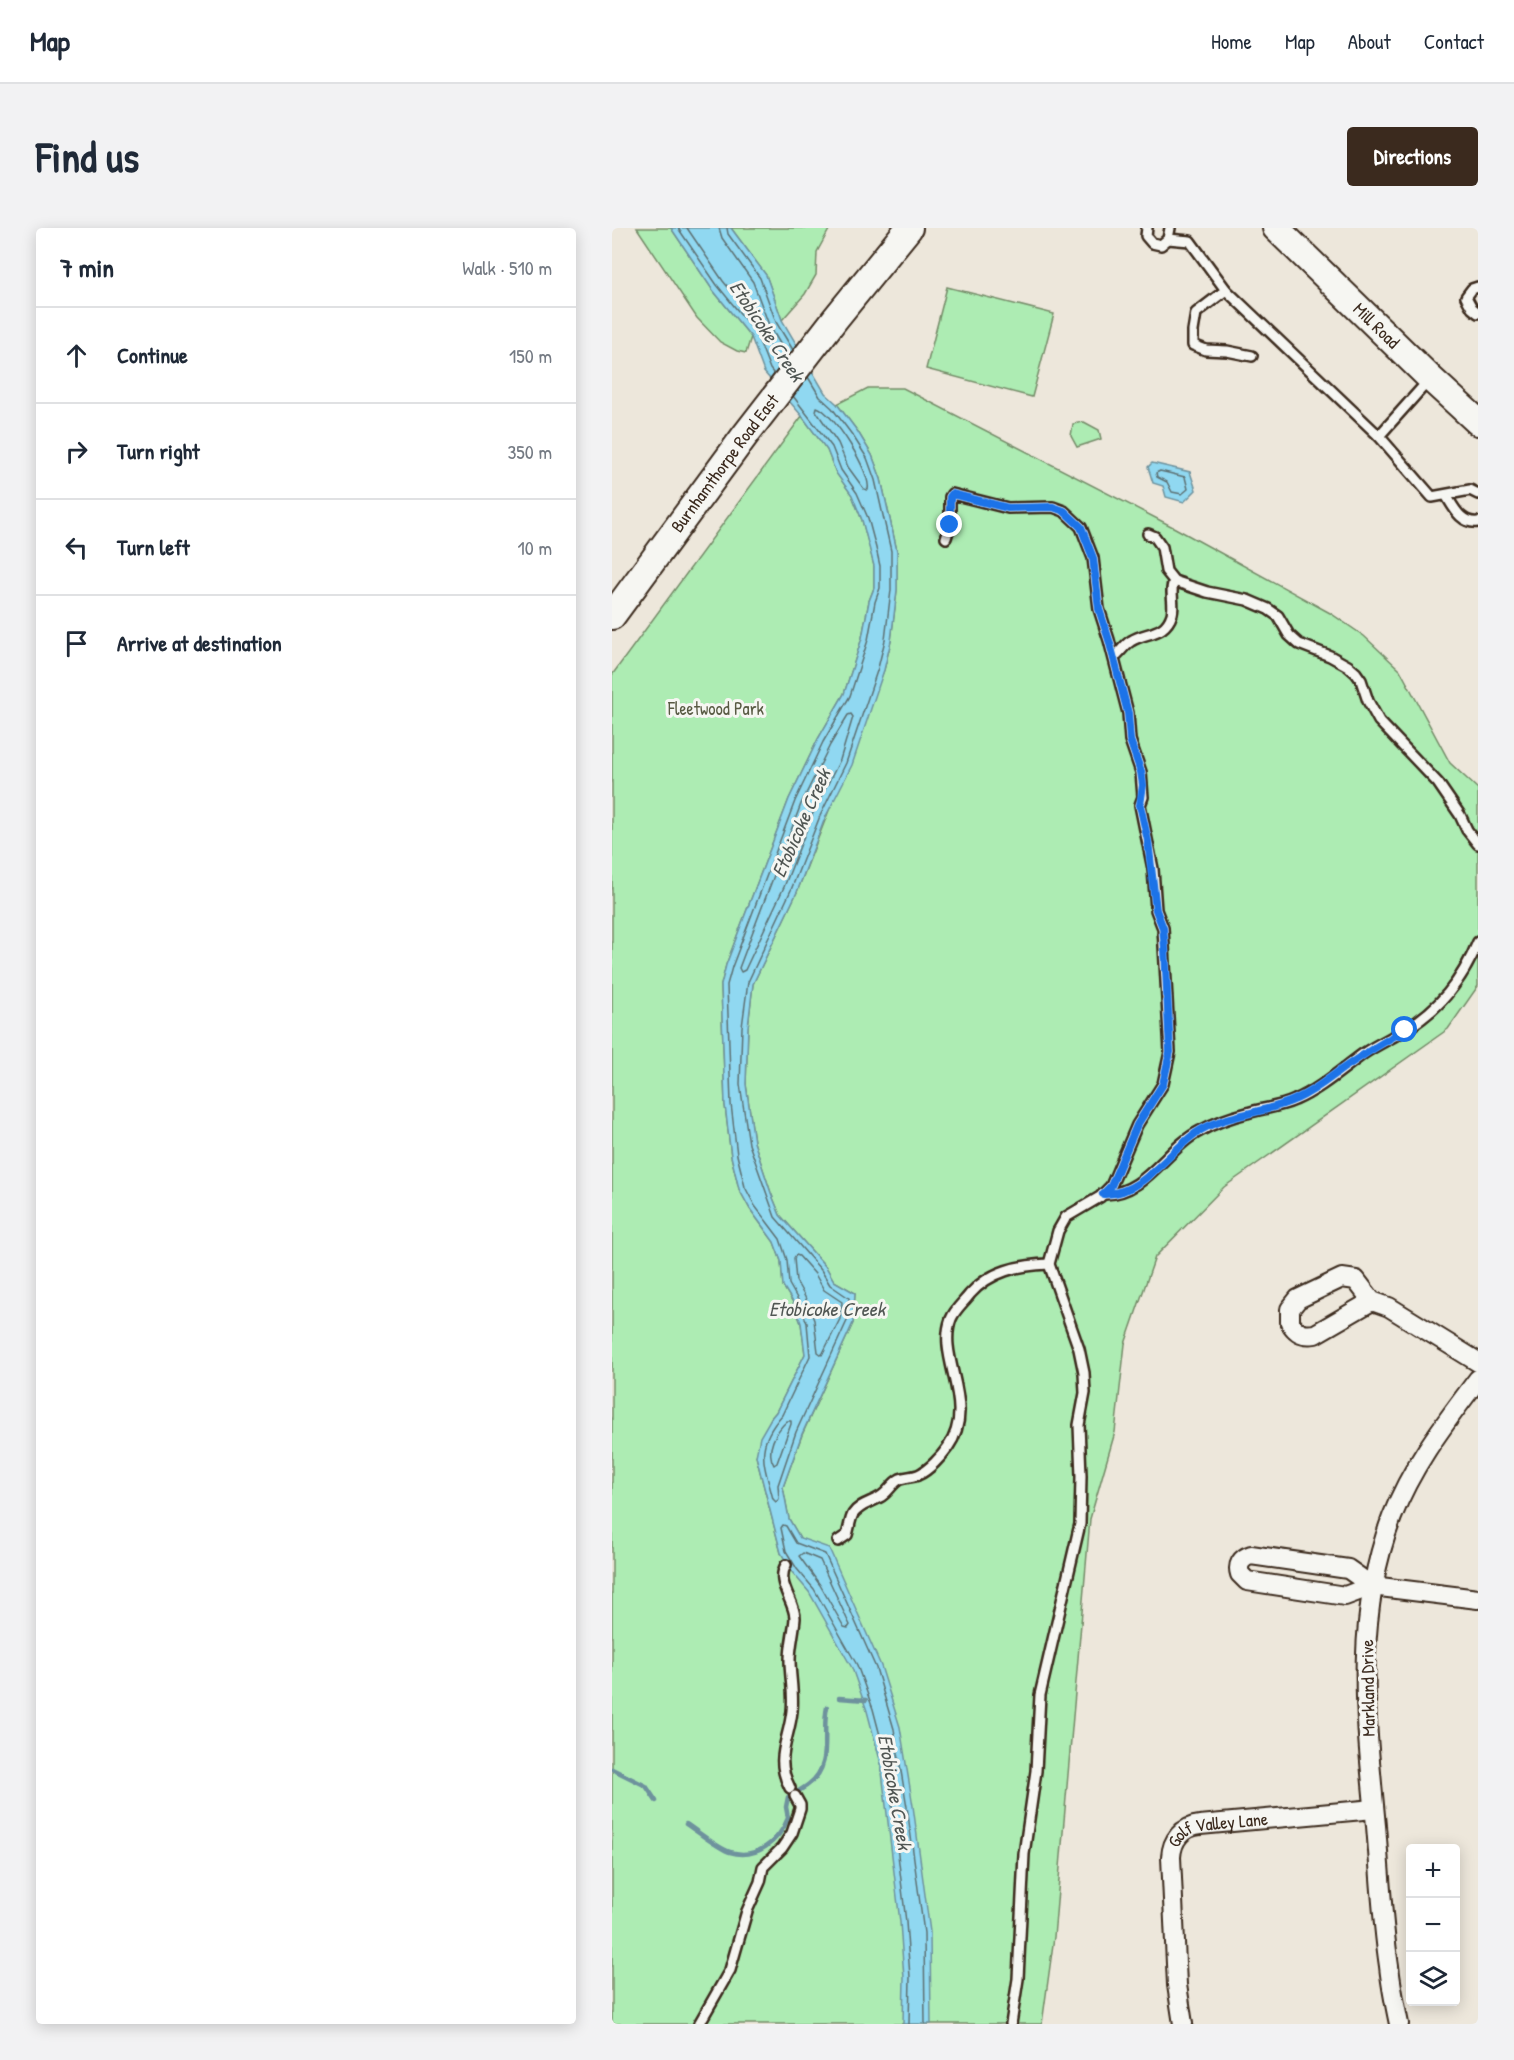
<!DOCTYPE html>
<html lang="en">
<head>
<meta charset="utf-8">
<style>
  :root { --surface:#fff; --page:#f2f2f3; --text:#1f2937; --muted:#747a83; --line:#e0e1e3; --accent:#3b2a1e }
  body { margin:0; font-family:"Patrick Hand",sans-serif; background:var(--page); color:var(--text) }
  .controls { position:absolute; right:18px; bottom:18px; display:grid; overflow:hidden; border-radius:6px; box-shadow:0 3px 15px #0003 }
  .controls button { width:54px; height:54px; display:grid; place-items:center; padding:0; border:0; border-bottom:2px solid var(--line); background:var(--surface); color:var(--text); font:30px sans-serif }
  .stop { position:absolute; width:18px; height:18px; margin:-14px; border:4px solid #1a73e8; border-radius:50%; background:#fff }
  .stop.end { background:#1a73e8; border-color:#fff; box-shadow:0 2px 6px #0008 }
  .list { margin:0; padding:0; list-style:none }
  h2 { display:flex; justify-content:space-between; align-items:center; height:78px; margin:0; padding:0 24px; font-size:26px }
  h2 small { font-size:20px; font-weight:400; color:var(--muted) }
  .list li { display:grid; grid-template-columns:39px 1fr auto; gap:18px; align-items:center; box-sizing:border-box; height:96px; padding:0 24px; border-top:2px solid var(--line) }
  .list b { display:block; font-size:22px; white-space:nowrap }
  .list em { font-size:20px; font-style:normal; color:var(--muted) }
  .icon { flex:none; width:33px; height:33px; fill:none; stroke:currentColor; stroke-width:2; stroke-linecap:round; stroke-linejoin:round }
  .map { position:relative; flex:none; width:866px; height:1796px; overflow:hidden; border-radius:6px }
  header { display:flex; align-items:center; gap:36px; box-sizing:border-box; height:84px; padding:0 30px; background:var(--surface); border-bottom:2px solid var(--line) }
  header strong { font-size:28px }
  nav { display:flex; gap:33px; margin-inline-start:auto; font-size:21px }
  .intro { display:flex; align-items:center; justify-content:space-between; box-sizing:border-box; height:144px; padding:0 36px }
  h1 { margin:0; font-size:42px }
  .button { padding:15px 27px; border-radius:6px; background:var(--accent); color:#fff; font-size:21px; font-weight:700 }
  main { display:flex; gap:36px; padding:0 36px }
  aside { flex:1; background:var(--surface); border-radius:6px; box-shadow:0 3px 15px #0003 }
  .map>svg:first-child { display:block }
  .green { fill:#adecb3; stroke:#748b68; stroke-width:1.5 }
  .water { fill:#90d8f1; stroke:#6e929d; stroke-width:1.5 }
  .lines { fill:none; stroke-linecap:round; stroke-linejoin:round }
  .shore { stroke:#5d7072; stroke-width:1.5 }
  .stream { stroke:#6e929d; stroke-width:4.5 }
  .lane-casing { stroke:#3b2a1e; stroke-width:14 }
  .street-casing { stroke:#3b2a1e; stroke-width:22 }
  .secondary-casing { stroke:#3b2a1e; stroke-width:30 }
  .lane { stroke:#f6f6f2; stroke-width:9 }
  .street { stroke:#f6f6f2; stroke-width:18 }
  .secondary { stroke:#f6f6f2; stroke-width:26 }
  .route { stroke:#1a73e8; stroke-width:8 }
  .labels { text-anchor:middle; stroke-width:6; stroke-linejoin:round; paint-order:stroke }
  .street-label { font-size:18px; fill:#3b2a1e; stroke:#f6f6f2 }
  .park-label { font-size:18px; fill:#585a43; stroke:#f6f6f2 }
  .water-label { font-size:20px; font-style:italic; fill:#505653; stroke:#f6f6f2 }
</style>
</head>
<body>
<header>
<strong>Map</strong>
<nav><a>Home</a><a>Map</a><a>About</a><a>Contact</a></nav>
</header>
<div class="intro"><h1>Find us</h1><a class="button">Directions</a></div>
<main>
<aside>
<h2>7 min<small>Walk · 510 m</small></h2>
<ul class="list">
<li><svg class="icon" aria-label="ahead" viewBox="0 0 24 24"><path d="M12 20V5M6 11l6-6 6 6"/></svg><div><b>Continue</b></div><em>150 m</em></li>
<li><svg class="icon" aria-label="right" viewBox="0 0 24 24"><path d="M7 20v-9h11M14 6l5 5-5 5"/></svg><div><b>Turn right</b></div><em>350 m</em></li>
<li><svg class="icon" aria-label="left" viewBox="0 0 24 24"><path d="M17 20v-9H6M10 6l-5 5 5 5"/></svg><div><b>Turn left</b></div><em>10 m</em></li>
<li><svg class="icon" aria-label="arrive" viewBox="0 0 24 24"><path d="M6 21V4h12l-3 4 3 4H6"/></svg><div><b>Arrive at destination</b></div></li>
</ul>
</aside>
<div class="map">
<svg width="866" height="1796" viewBox="0 0 866 1796">
  <rect width="100%" height="100%" fill="#ede7db"/>
  <filter id="ink" filterUnits="userSpaceOnUse"><feTurbulence type="fractalNoise" baseFrequency=".0167" numOctaves="2"/><feDisplacementMap in="SourceGraphic" scale="12" xChannelSelector="R" yChannelSelector="G"/><feConvolveMatrix kernelMatrix="1 2 1 2 8 2 1 2 1" color-interpolation-filters="sRGB"/></filter>
  <g filter="url(#ink)">
    <g class="green">
      <polygon points="25,0 59,0 100,61 139,109 134,125 125,123 108,114 85,90"/>
      <polygon points="119,0 218,0 205,24 204,47 193,66 170,92 154,47"/>
      <polygon points="335,59 442,86 420,169 314,141"/>
      <polygon points="256,160 291,160 563,300 718,385 752,408 788,442 838,535 866,561 866,758 836,801 612,959 543,1029 513,1116 503,1204 478,1291 442,1709 430,1796 0,1796 0,447 190,188 215,222 224,245 240,267 250,292 258,321 262,338 262,360 257,373 250,410 232,466 206,511 177,571 114,737 109,757 113,877 119,928 127,961 138,981 162,1014 169,1033 171,1058 181,1074 189,1095 193,1126 164,1184 159,1190 144,1228 169,1325 188,1310 177,1291 171,1259 190,1207 241,1095 243,1065 222,1053 214,1039 168,987 159,965 142,914 134,856 136,799 141,756 185,664 272,442 279,413 285,362 285,323 269,251 260,227 246,204 225,176"/>
      <polygon points="472,194 487,202 489,211 465,219 459,208 461,196"/>
    </g>
    <g class="water">
      <polygon points="59,0 119,0 154,47 170,92 213,165 225,176 246,204 260,227 269,251 285,323 285,362 279,413 272,442 240,537 213,590 185,664 141,756 136,799 134,856 142,914 159,965 168,987 214,1039 222,1053 243,1065 241,1095 190,1206 171,1259 177,1291 188,1310 217,1320 269,1438 288,1499 301,1578 318,1704 319,1796 291,1796 292,1750 288,1694 269,1536 255,1483 240,1440 197,1364 180,1344 169,1325 144,1228 148,1209 159,1190 164,1184 193,1126 189,1095 181,1074 171,1058 169,1033 162,1014 138,981 127,961 119,928 113,877 109,757 114,737 177,571 206,511 232,466 250,410 257,373 262,360 262,338 250,292 240,267 224,245 215,222 190,188 152,144 139,109 100,61"/>
      <polygon points="540,235 578,244 584,262 572,274 554,269 551,258 541,255 536,239"/>
    </g>
    <g class="lines">
      <g class="shore">
        <polyline points="66,0 105,57 144,105 158,141 162,146"/>
        <polyline points="75,0 111,53 150,101 167,140"/>
        <polyline points="107,0 110,10 141,54 157,97 176,129"/>
        <polyline points="115,0 116,6 148,50 164,94 181,122"/>
        <path d="M181,168l39,51 9,23 16,23 11,25 8,30 4,18v22l-5,14 -7,38 -18,56 -27,46 -28,59 -63,166 -5,18 4,119 6,51 8,32 10,19 25,33 7,21 2,24 9,16 9,23 3,33 -28,59c-28,32 -18,48 -9,84l3,3 3,-3 -1,-14 18,-53 51,-111 2,-23 -19,-13 -9,-15 -46,-53 -26,-73 -9,-60 2,-57 6,-45 43,-92 29,-74 26,-53 32,-95 7,-28 6,-50v-39l-16,-71 -8,-22 -14,-22 -21,-28 -12,-11 -12,-20"/>
        <path d="M205,179c16,5 55,66 51,83l-4,-1 -16,-22 -10,-24 -22,-32z"/>
        <polygon points="548,243 573,249 576,261 570,266 560,264 555,254 545,249 544,245"/>
        <polygon points="239,486 241,489 228,532 201,585 172,659 133,742 129,744 127,740 189,576 218,517 236,487"/>
        <polygon points="184,1027 187,1028 203,1046 212,1062 230,1074 228,1091 210,1127 206,1124 202,1092 193,1069 184,1053 182,1030"/>
        <path d="M175,1193h4v3l-14,39 -3,2c-9,-15 2,-34 13,-44z"/>
        <polygon points="191,1325 208,1332 235,1391 238,1397 236,1400 232,1399 208,1357 187,1328"/>
        <polyline points="297,1796 298,1749 294,1694 275,1534 261,1481 245,1437 202,1361 185,1341 174,1323 169,1300 171,1297 174,1298 184,1315 213,1326 264,1440 282,1501 295,1579 312,1705 313,1796"/>
      </g>
      <g class="stream">
        <polyline points="227,1470 254,1472"/>
        <polyline points="0,1541 34,1558 44,1573"/>
        <path d="M74,1596c11,7 33,25 44,28 27,8 49,-11 58,-34l-2,-11 2,-10c7,-4 15,-8 21,-13 25,-19 12,-51 18,-77"/>
      </g>
      <defs>
        <g id="lane">
          <polyline points="535,0 534,8 540,15 549,17 556,11 558,0"/>
          <polyline points="556,11 578,13 614,62 767,208 817,152"/>
          <polyline points="866,59 860,61 854,69 860,80 866,85"/>
          <polyline points="614,62 584,85 581,103 581,117 594,122 615,123 640,128"/>
          <polyline points="767,208 820,269 858,262 866,266"/>
          <path d="M834,267c8,13 15,29 32,27"/>
          <polyline points="536,306 543,309 550,319 554,343 562,353 595,364 635,372 656,381 666,388 677,407 687,416 718,428 736,438 744,445 749,452 756,473 767,493 826,555 848,587 855,602 866,616"/>
          <polyline points="334,310 338,297 338,269 340,266 396,280 441,279 452,283 469,299 481,330 487,381 497,412 516,485 518,512 529,544 531,569 528,577 541,641 544,682 551,700 558,824 551,856 525,897 499,958 488,969 454,989 446,1003 437,1036 467,1121 472,1145 473,1165 467,1197 469,1248 468,1296 428,1467 424,1543 412,1626 406,1751 399,1796"/>
          <path d="M502,429c6,-4 10,-12 17,-16 16,-10 34,-5 41,-27 3,-11 -3,-24 2,-33"/>
          <path d="M491,966c42,2 63,-46 97,-63 14,-8 31,-14 47,-18 16,-5 33,-6 48,-13 25,-11 46,-30 68,-46 13,-9 27,-15 40,-23 36,-21 59,-50 75,-89"/>
          <path d="M226,1313l9,-6c2,-6 3,-16 6,-21 7,-10 17,-11 27,-17 8,-4 12,-14 20,-18 6,-2 12,-2 18,-4 11,-5 23,-18 30,-28 30,-43 -12,-89 3,-128 4,-10 13,-17 19,-25 20,-23 49,-29 79,-30"/>
          <path d="M174,1337c-11,18 9,36 9,53 -1,14 -5,28 -5,42 0,17 4,33 2,51 -3,30 -18,47 -2,77"/>
          <polyline points="87,1796 118,1742 135,1683 148,1654 151,1639 170,1620 180,1605 188,1581 188,1577 183,1568"/>
        </g>
        <g id="street">
          <path d="M760,1073l-16,-21 -14,-2 -44,21 -8,10v13c6,11 13,14 25,12l57,-33 17,6 89,55"/>
          <path d="M639,1327l97,14 24,17 -27,10 -98,-15 -7,-7c-3,-9 1,-16 11,-19z"/>
          <polyline points="760,1358 866,1371"/>
          <path id="s1" d="M571,1796l-6,-39 -6,-128c1,-17 11,-30 29,-32l174,-16"/>
          <path d="M787,1796c-4,-19 -8,-39 -10,-58 -7,-46 -9,-94 -13,-140 -10,-107 -23,-206 16,-309 20,-52 53,-94 86,-138"/>
        </g>
        <g id="secondary">
          <path id="s2" d="M664,0l154,150 48,44"/>
          <path id="s3" d="M0,388l134,-182 89,-115 74,-91"/>
        </g>
      </defs>
      <use href="#lane" class="lane-casing"/>
      <use href="#street" class="street-casing"/>
      <use href="#secondary" class="secondary-casing"/>
      <use href="#lane" class="lane"/>
      <use href="#street" class="street"/>
      <use href="#secondary" class="secondary"/>
    </g>
  </g>
  <g class="lines" filter="url(#ink)">
    <path class="route" d="M338,297v-28l2,-3 56,14 45,-1 11,4 17,16 12,31 6,51 10,31 19,73 2,27 11,32 2,13 -3,20 8,36 8,69 7,18 2,20 5,104 -7,32 -26,41 -26,61 -8,8c39,2 64,-41 93,-61 30,-20 69,-19 100,-34 18,-8 31,-19 46,-30 21,-14 41,-27 63,-39"/>
  </g>
  <g class="labels">
    <g class="street-label">
      <text dy="6" stroke="none"><textPath href="#s2" startOffset="140">Mill Road</textPath></text>
      <text dy="6" stroke="none"><textPath href="#s3" startOffset="190">Burnhamthorpe Road East</textPath></text>
      <text transform="translate(756 1460) rotate(-91)" y="6">Markland Drive</text>
      <text dy="6" stroke="none"><textPath href="#s1" startOffset="231">Golf Valley Lane</textPath></text>
    </g>
    <g class="park-label">
      <text x="104" y="487">Fleetwood Park</text>
    </g>
    <g class="water-label">
      <text transform="translate(155 103) rotate(56)" y="7">Etobicoke Creek</text>
      <text transform="translate(189 595) rotate(-66)" y="7">Etobicoke Creek</text>
      <text x="215" y="1088">Etobicoke Creek</text>
      <text transform="translate(283 1564) rotate(80)" y="7">Etobicoke Creek</text>
    </g>
  </g>
</svg>
<div class="controls">
<button>+</button>
<button>−</button>
<button><svg class="icon" aria-label="layers" viewBox="0 0 24 24"><path d="M12 4l9 5-9 5-9-5zM3 14l9 5 9-5"/></svg></button>
</div>
<div class="stop" style="left:793px;top:802px"></div>
<div class="stop end" style="left:338px;top:297px"></div>
</div>
</main>
</body>
</html>
